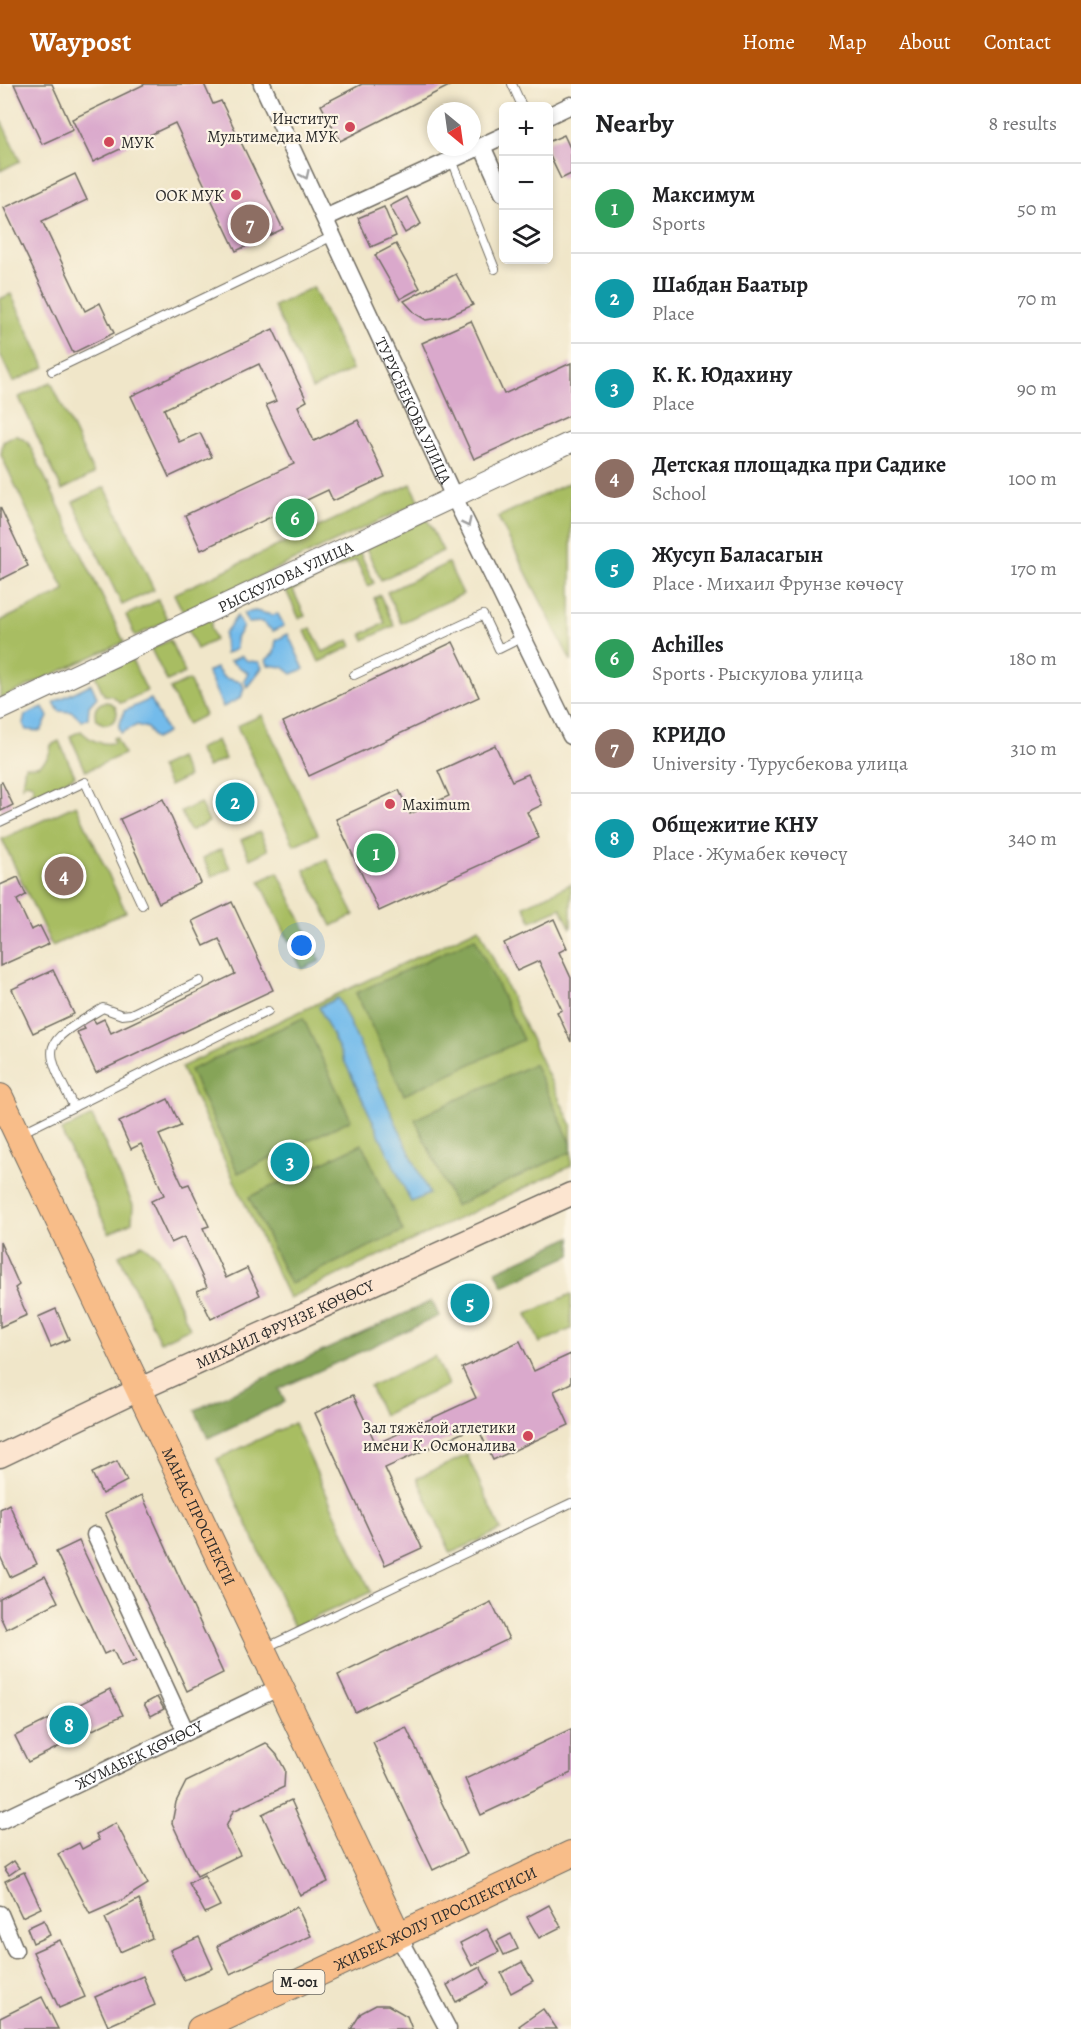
<!DOCTYPE html>
<html lang="en">
<head>
<meta charset="utf-8">
<style>
  :root { --surface:#fff; --page:#f6f6f6; --text:#202124; --muted:#757577; --line:#e0e0e0; --accent:#b45309 }
  body { margin:0; font-family:Alegreya,serif; background:var(--page); color:var(--text) }
  .controls { position:absolute; right:18px; top:18px; display:grid; overflow:hidden; border-radius:9px; box-shadow:0 3px 9px #0003 }
  .controls button { width:54px; height:54px; display:grid; place-items:center; padding:0; border:0; border-bottom:2px solid var(--line); background:var(--surface); color:var(--text); font:30px sans-serif }
  .compass { position:absolute; left:427px; top:18px; width:54px; height:54px; border-radius:50%; background:var(--surface); box-shadow:0 3px 9px #0003; rotate:151deg }
  .you { position:absolute; left:302px; top:862px; width:21px; height:21px; margin:-15px; border:4px solid #fff; border-radius:50%; background:#1a73e8; box-shadow:0 0 0 9px #1a73e833 }
  .badge { display:grid; place-items:center; width:39px; height:39px; border-radius:50%; background:var(--accent); color:#fff; font-size:20px; font-weight:700 }
  .pin { position:absolute; translate:-50% -50%; border:3px solid #fff; box-shadow:0 2px 6px #0006 }
  .list { margin:0; padding:0; list-style:none }
  h2 { display:flex; justify-content:space-between; align-items:center; height:78px; margin:0; padding:0 24px; font-size:26px }
  h2 small { font-size:20px; font-weight:400; color:var(--muted) }
  .list li { display:grid; grid-template-columns:39px 1fr auto; gap:18px; align-items:center; box-sizing:border-box; height:90px; padding:0 24px; border-top:2px solid var(--line) }
  .list b { display:block; font-size:22px; white-space:nowrap }
  .list p { margin:0; font-size:20px; white-space:nowrap; color:var(--muted) }
  .list em { font-size:20px; font-style:normal; color:var(--muted) }
  .icon { flex:none; width:33px; height:33px; fill:none; stroke:currentColor; stroke-width:2; stroke-linecap:round; stroke-linejoin:round }
  .map { position:relative; flex:none; width:571px; height:1945px; overflow:hidden }
  header { display:flex; align-items:center; gap:36px; box-sizing:border-box; height:84px; padding:0 30px; background:var(--accent); color:#fff }
  header strong { font-size:28px }
  nav { display:flex; gap:33px; margin-inline-start:auto; font-size:21px }
  main { display:flex }
  aside { flex:1; background:var(--surface) }
  .map>svg:first-child { display:block }
  .green { fill:#a8bd62; stroke:#6a7446; stroke-width:1.5 }
  .forest { fill:#86a458; stroke:#586842; stroke-width:1.5 }
  .water { fill:#73bbeb; stroke:#4f738b; stroke-width:1.5 }
  .building { fill:#daa9cc }
  .lines { fill:none; stroke-linecap:round; stroke-linejoin:round }
  .service-casing { stroke:#706c62; stroke-width:10 }
  .minor-casing { stroke:#706c62; stroke-width:19 }
  .tertiary-casing { stroke:#706c62; stroke-width:22 }
  .secondary-casing { stroke:#706c62; stroke-width:25 }
  .primary-casing { stroke:#706c62; stroke-width:28 }
  .service { stroke:#fff; stroke-width:8 }
  .minor { stroke:#fff; stroke-width:16 }
  .tertiary { stroke:#fff; stroke-width:20 }
  .secondary { stroke:#fce5d0; stroke-width:22 }
  .primary { stroke:#f8bd89; stroke-width:26 }
  .oneway { stroke:#a0a0a0 }
  .poi-dot { fill:#d1495b; stroke:#fcf5e5; stroke-width:2 }
  .labels { text-anchor:middle; stroke-width:4.5; stroke-linejoin:round; paint-order:stroke }
  .shield { fill:#fcf5e5; stroke:#6a6863; stroke-width:1.5 }
  .shield-label { font-size:15px; font-weight:bold; fill:#2b2b2b }
  .poi-label { font-size:16px; fill:#2b2b2b; stroke:#fcf5e5; text-anchor:end }
  .street-label { font-size:16px; fill:#2b2b2b; stroke:#fcf5e5 }
</style>
</head>
<body>
<header>
<strong>Waypost</strong>
<nav><a>Home</a><a>Map</a><a>About</a><a>Contact</a></nav>
</header>
<main>
<div class="map">
<svg width="571" height="1945" viewBox="0 0 571 1945">
  <rect width="100%" height="100%" fill="#fcf5e5"/>
  <filter id="ink" filterUnits="userSpaceOnUse"><feTurbulence type="fractalNoise" baseFrequency=".0167" numOctaves="2"/><feDisplacementMap in="SourceGraphic" scale="12" xChannelSelector="R" yChannelSelector="G"/><feConvolveMatrix kernelMatrix="1 2 1 2 8 2 1 2 1" color-interpolation-filters="sRGB"/></filter>
  <filter id="wash" filterUnits="userSpaceOnUse"><feTurbulence type="fractalNoise" baseFrequency=".008" numOctaves="4" result="noise"/><feDisplacementMap in="SourceGraphic" scale="24" xChannelSelector="R" yChannelSelector="G"/><feGaussianBlur stdDeviation="1.35" result="paint"/><feColorMatrix in="noise" values="0 0 0 0 0 0 0 0 0 0 0 0 0 0 0 0 0 1.4 0 .05"/><feComposite in="paint" operator="in"/></filter>
  <g filter="url(#wash)">
    <rect width="100%" height="100%" fill="#f0e6c9"/>
    <g class="green">
      <polygon points="0,34 20,77 0,87"/>
      <polygon points="313,203 352,286 312,305 274,222"/>
      <polygon points="11,210 45,283 13,298 0,270 0,215"/>
      <polygon points="51,298 94,390 62,406 19,313"/>
      <polygon points="16,351 28,358 124,558 0,615 0,537 65,507 1,371 3,358"/>
      <polygon points="571,398 571,577 498,433"/>
      <polygon points="411,400 420,418 183,528 174,510"/>
      <polygon points="105,403 154,506 122,521 73,418"/>
      <polygon points="427,435 443,467 381,496 366,464"/>
      <polygon points="359,467 374,499 368,502 356,476 332,487 329,481"/>
      <polygon points="448,479 463,510 401,539 387,508"/>
      <polygon points="317,487 320,493 293,506 305,532 299,534 284,502"/>
      <polygon points="380,511 394,542 364,556 362,550 385,539 374,514"/>
      <polygon points="158,516 168,537 135,552 126,531"/>
      <polygon points="213,527 211,544 215,556 197,565 185,540"/>
      <polygon points="311,544 323,568 349,556 352,562 319,578 305,547"/>
      <polygon points="170,556 185,589 167,597 151,565"/>
      <polygon points="131,574 147,607 121,619 112,612 104,611 95,591"/>
      <polygon points="189,596 205,631 187,640 170,605"/>
      <circle cx="106" cy="629" r="11"/>
      <polygon points="262,631 318,750 294,761 237,642"/>
      <path d="M81,647c10,10 19,14 33,12l-1,-5 3,-1 8,17 -38,17 -16,-35z"/>
      <polygon points="217,656 225,675 207,683 198,665"/>
      <path d="M59,657l16,35 -39,19 -6,-2 4,-4 -2,-5 -5,-2 -5,4 3,-20c15,3 25,-6 26,-21z"/>
      <polygon points="179,674 188,693 169,702 160,683"/>
      <polygon points="200,719 209,738 190,747 181,728"/>
      <polygon points="76,721 126,828 52,862 2,755"/>
      <polygon points="260,748 268,766 250,775 241,756"/>
      <polygon points="221,765 230,784 212,793 203,774"/>
      <polygon points="327,775 354,831 332,842 304,786"/>
      <polygon points="278,788 307,849 289,857 260,797"/>
      <polygon points="571,800 571,845 561,824 531,837 524,822"/>
      <polygon points="479,844 571,1040 571,1082 289,1214 181,983"/>
      <polygon points="311,858 320,877 302,885 293,867"/>
      <polygon points="92,1032 133,1121 132,1138 109,1149 61,1047"/>
      <polygon points="142,1160 157,1172 190,1244 160,1258 119,1171"/>
      <polygon points="571,1210 571,1245 540,1259 527,1230"/>
      <polygon points="435,1272 448,1301 383,1331 370,1302"/>
      <polygon points="294,1339 371,1508 294,1543 217,1375"/>
      <polygon points="467,1371 501,1446 451,1469 417,1394"/>
    </g>
    <g class="forest">
      <polygon points="475,854 523,956 404,1011 356,909"/>
      <polygon points="303,934 351,1036 238,1089 190,986"/>
      <polygon points="534,980 571,1059 571,1068 455,1122 415,1035"/>
      <polygon points="362,1060 403,1147 290,1200 249,1113"/>
      <polygon points="571,1153 571,1171 503,1202 496,1187"/>
      <polygon points="432,1217 439,1232 279,1305 285,1318 208,1354 195,1326"/>
    </g>
    <g class="water">
      <polygon points="255,527 272,531 278,530 284,542 273,547 262,538 248,539 243,529"/>
      <polygon points="237,532 243,543 236,554 236,565 225,570 224,550"/>
      <polygon points="288,550 304,585 292,590 283,583 268,581 266,576 274,569 276,556"/>
      <polygon points="241,572 248,577 259,578 262,584 247,603 244,596 248,589 230,577"/>
      <polygon points="216,584 224,594 241,598 244,604 241,614 223,623 207,588"/>
      <polygon points="91,600 97,613 89,622 88,634 82,637 72,628 59,627 54,618"/>
      <polygon points="151,615 167,649 155,655 147,644 137,641 121,649 119,643 124,627"/>
      <polygon points="43,623 48,633 41,647 26,646 23,639 25,631"/>
      <polygon points="338,914 429,1110 411,1118 319,923"/>
    </g>
    <g id="blocks">
      <g class="building">
        <polygon points="14,0 52,0 73,46 42,60"/>
        <polygon points="145,0 204,0 213,20 221,17 283,145 236,167 175,39 93,78 72,35"/>
        <polygon points="362,0 453,0 340,57 321,21"/>
        <polygon points="564,51 571,66 571,90 561,95 548,68 548,58"/>
        <polygon points="75,90 87,116 42,137 85,227 100,219 114,249 73,269 4,124"/>
        <polygon points="407,113 421,140 405,149 390,122"/>
        <polygon points="384,123 396,152 371,163 358,134"/>
        <polygon points="396,160 420,204 400,215 375,171"/>
        <polygon points="456,190 473,221 447,233 426,236 416,230 404,217"/>
        <polygon points="471,237 504,310 571,279 571,331 474,375 422,259"/>
        <polygon points="273,245 307,317 298,322 314,357 358,336 385,393 333,417 328,406 201,466 185,431 294,380 266,321 276,317 259,280 164,325 179,358 200,349 212,373 169,393 131,312"/>
        <polygon points="0,423 28,482 0,496"/>
        <polygon points="453,558 479,613 309,692 283,638"/>
        <polygon points="495,661 512,697 528,690 542,721 527,728 539,754 379,827 336,735 399,706 410,730 449,712 438,687"/>
        <polygon points="2,698 13,721 1,727 0,699"/>
        <polygon points="163,715 201,799 159,819 120,735"/>
        <polygon points="18,793 26,811 17,816 31,846 40,842 49,860 0,882 0,801"/>
        <polygon points="232,818 273,906 96,989 77,948 85,945 82,940 93,935 96,939 104,935 111,949 235,890 219,855 204,862 192,837"/>
        <polygon points="554,835 567,864 559,868 571,894 571,958 557,928 562,926 539,877 517,887 504,859"/>
        <polygon points="53,886 74,930 33,949 12,905"/>
        <polygon points="168,1015 181,1042 159,1051 183,1102 189,1100 209,1142 203,1144 226,1194 247,1184 260,1211 211,1235 197,1207 207,1203 184,1153 171,1159 151,1117 164,1111 141,1060 131,1065 119,1038"/>
        <polygon points="0,1158 19,1201 15,1204 27,1231 0,1243"/>
        <polygon points="56,1225 69,1255 51,1263 38,1233"/>
        <polygon points="520,1257 534,1287 571,1270 571,1299 554,1307 569,1341 493,1376 477,1342 385,1384 422,1464 385,1481 315,1329 353,1311 376,1360 476,1314 462,1284"/>
        <polygon points="117,1377 127,1397 102,1410 92,1389"/>
        <polygon points="142,1411 223,1589 187,1607 105,1429"/>
        <polygon points="9,1420 37,1480 10,1493 0,1472 0,1425"/>
        <polygon points="79,1457 136,1577 121,1583 113,1566 104,1570 56,1468"/>
        <polygon points="45,1492 58,1518 6,1545 0,1532 0,1515"/>
        <polygon points="491,1518 509,1555 355,1628 338,1591"/>
        <polygon points="110,1605 123,1631 28,1678 15,1652"/>
        <polygon points="157,1613 164,1625 151,1632 144,1620"/>
        <polygon points="406,1643 466,1770 433,1786 373,1659"/>
        <polygon points="571,1645 571,1689 481,1731 465,1695"/>
        <polygon points="266,1659 277,1671 285,1686 284,1703 233,1727 226,1743 240,1771 197,1792 172,1739 176,1718 186,1698"/>
        <polygon points="291,1716 328,1798 300,1811 262,1730"/>
        <polygon points="116,1739 148,1800 124,1815 90,1830 58,1770 79,1759 82,1765 99,1756 96,1750"/>
        <polygon points="14,1777 19,1784 9,1791 4,1784"/>
        <polygon points="24,1788 41,1824 22,1833 5,1797"/>
        <polygon points="204,1791 220,1822 205,1829 189,1799"/>
        <polygon points="139,1815 152,1854 120,1868 105,1834"/>
        <polygon points="549,1821 561,1843 539,1854 527,1833"/>
        <polygon points="297,1823 311,1852 230,1890 217,1862"/>
        <polygon points="44,1836 50,1851 33,1859 27,1844"/>
        <polygon points="487,1845 499,1868 472,1882 460,1859"/>
        <polygon points="511,1850 518,1865 504,1871 497,1857"/>
        <polygon points="199,1853 213,1884 184,1896 170,1866"/>
        <polygon points="60,1856 85,1913 59,1924 33,1868"/>
        <polygon points="522,1878 533,1897 511,1909 501,1889"/>
        <polygon points="480,1883 489,1900 456,1918 447,1901"/>
        <polygon points="143,1892 155,1921 108,1942 95,1913"/>
        <polygon points="42,1913 58,1945 0,1945 0,1934"/>
        <polygon points="376,1921 388,1921 407,1932 412,1945 351,1945 361,1929"/>
        <polygon points="543,1925 557,1945 521,1945 519,1942"/>
      </g>
    </g>
  </g>
  <g filter="url(#ink)">
    <use href="#blocks" fill-opacity="0" stroke="#706c62" stroke-width="1.5"/>
    <g class="lines">
      <defs>
        <g id="service">
          <polyline points="512,0 522,22"/>
          <polyline points="452,76 495,185"/>
          <polyline points="52,287 333,152"/>
          <polyline points="354,591 483,531 499,565 523,553"/>
          <polyline points="0,738 85,698 142,821"/>
          <path d="M74,1023c-33,-65 -33,-62 29,-99l19,7 9,-1 69,-33"/>
          <polyline points="21,1049 268,927"/>
          <polyline points="265,1564 571,1419"/>
        </g>
        <g id="minor">
          <path id="s1" d="M262,0l192,413 117,239"/>
          <polyline points="548,32 571,21"/>
          <polyline points="482,62 503,109"/>
          <polyline points="325,134 503,52"/>
          <polyline points="95,1451 186,1648"/>
          <path id="s2" d="M0,1737l280,-134"/>
          <polyline points="0,1830 15,1866"/>
          <polyline points="398,1851 448,1945"/>
        </g>
        <g id="tertiary">
          <path id="s3" d="M0,626l571,-268"/>
        </g>
        <g id="secondary">
          <path id="s4" d="M0,1372l138,-66 433,-196"/>
        </g>
        <g id="primary">
          <path id="s5" d="M0,1013l398,838"/>
          <path id="s6" d="M200,1945l371,-175"/>
        </g>
      </defs>
      <use href="#service" class="service-casing"/>
      <use href="#minor" class="minor-casing"/>
      <use href="#tertiary" class="tertiary-casing"/>
      <use href="#secondary" class="secondary-casing"/>
      <use href="#primary" class="primary-casing"/>
      <use href="#service" class="service"/>
      <use href="#minor" class="minor"/>
      <use href="#tertiary" class="tertiary"/>
      <use href="#secondary" class="secondary"/>
      <use href="#primary" class="primary"/>
    </g>
    <defs><path id="oneway-chevron" d="M-2-3.5L2.5 0L-2 3.5" fill="none" stroke-width="1.6" stroke-linecap="round" stroke-linejoin="round" transform="scale(1.5)"/></defs>
    <g class="oneway">
      <use href="#oneway-chevron" transform="translate(305 91) rotate(65)"/>
      <use href="#oneway-chevron" transform="translate(467 439) rotate(64)"/>
    </g>
  </g>
  <g class="poi-dot">
    <circle cx="350" cy="43" r="6"/>
    <circle cx="109" cy="58" r="6"/>
    <circle cx="236" cy="111" r="6"/>
    <circle cx="390" cy="720" r="6"/>
    <circle cx="528" cy="1352" r="6"/>
  </g>
  <g class="labels">
    <rect class="shield" x="273.5" y="1886" width="51" height="24" rx="4.5"/>
    <g class="shield-label">
      <text x="299" y="1903">М-001</text>
    </g>
    <g class="poi-label">
      <text x="338" y="40">Институт<tspan x="338" dy="18">Мультимедиа МУК</tspan></text>
      <text x="121" y="64" text-anchor="start">МУК</text>
      <text x="224" y="117">ООК МУК</text>
      <text x="402" y="726" text-anchor="start">Maximum</text>
      <text x="516" y="1349">Зал тяжёлой атлетики<tspan x="516" dy="18">имени К. Осмоналива</tspan></text>
    </g>
    <g class="street-label">
      <text dy="6" stroke="none"><textPath href="#s1" startOffset="360">ТУРУСБЕКОВА УЛИЦА</textPath></text>
      <text dy="6" stroke="none"><textPath href="#s3" startOffset="315">РЫСКУЛОВА УЛИЦА</textPath></text>
      <text dy="6" stroke="none"><textPath href="#s4" startOffset="314">МИХАИЛ ФРУНЗЕ КӨЧӨСҮ</textPath></text>
      <text dy="6" stroke="none"><textPath href="#s5" startOffset="464">МАНАС ПРОСПЕКТИ</textPath></text>
      <text dy="6" stroke="none"><textPath href="#s2" startOffset="154">ЖУМАБЕК КӨЧӨСҮ</textPath></text>
      <text dy="6" stroke="none"><textPath href="#s6" startOffset="260">ЖИБЕК ЖОЛУ ПРОСПЕКТИСИ</textPath></text>
    </g>
  </g>
</svg>
<div class="controls">
<button>+</button>
<button>−</button>
<button><svg class="icon" aria-label="layers" viewBox="0 0 24 24"><path d="M12 4l9 5-9 5-9-5zM3 14l9 5 9-5"/></svg></button>
</div>
<svg class="compass" viewBox="-18 -18 36 36"><path d="M0-13l5 13h-10z" fill="#e53935"/><path d="M0 13l5-13h-10z" fill="#757577"/></svg>
<div class="you"></div>
<div class="pin badge" style="left:376px;top:769px;background:#2e9e5b">1</div>
<div class="pin badge" style="left:235px;top:718px;background:#0f9aa8">2</div>
<div class="pin badge" style="left:290px;top:1078px;background:#0f9aa8">3</div>
<div class="pin badge" style="left:64px;top:792px;background:#8d6e63">4</div>
<div class="pin badge" style="left:470px;top:1219px;background:#0f9aa8">5</div>
<div class="pin badge" style="left:295px;top:434px;background:#2e9e5b">6</div>
<div class="pin badge" style="left:250px;top:140px;background:#8d6e63">7</div>
<div class="pin badge" style="left:69px;top:1641px;background:#0f9aa8">8</div>
</div>
<aside>
<h2>Nearby<small>8 results</small></h2>
<ul class="list">
<li><span class="badge" style="background:#2e9e5b">1</span><div><b>Максимум</b><p>Sports</p></div><em>50 m</em></li>
<li><span class="badge" style="background:#0f9aa8">2</span><div><b>Шабдан Баатыр</b><p>Place</p></div><em>70 m</em></li>
<li><span class="badge" style="background:#0f9aa8">3</span><div><b>К. К. Юдахину</b><p>Place</p></div><em>90 m</em></li>
<li><span class="badge" style="background:#8d6e63">4</span><div><b>Детская площадка при Садике</b><p>School</p></div><em>100 m</em></li>
<li><span class="badge" style="background:#0f9aa8">5</span><div><b>Жусуп Баласагын</b><p>Place · Михаил Фрунзе көчөсү</p></div><em>170 m</em></li>
<li><span class="badge" style="background:#2e9e5b">6</span><div><b>Achilles</b><p>Sports · Рыскулова улица</p></div><em>180 m</em></li>
<li><span class="badge" style="background:#8d6e63">7</span><div><b>КРИДО</b><p>University · Турусбекова улица</p></div><em>310 m</em></li>
<li><span class="badge" style="background:#0f9aa8">8</span><div><b>Общежитие КНУ</b><p>Place · Жумабек көчөсү</p></div><em>340 m</em></li>
</ul>
</aside>
</main>
</body>
</html>
